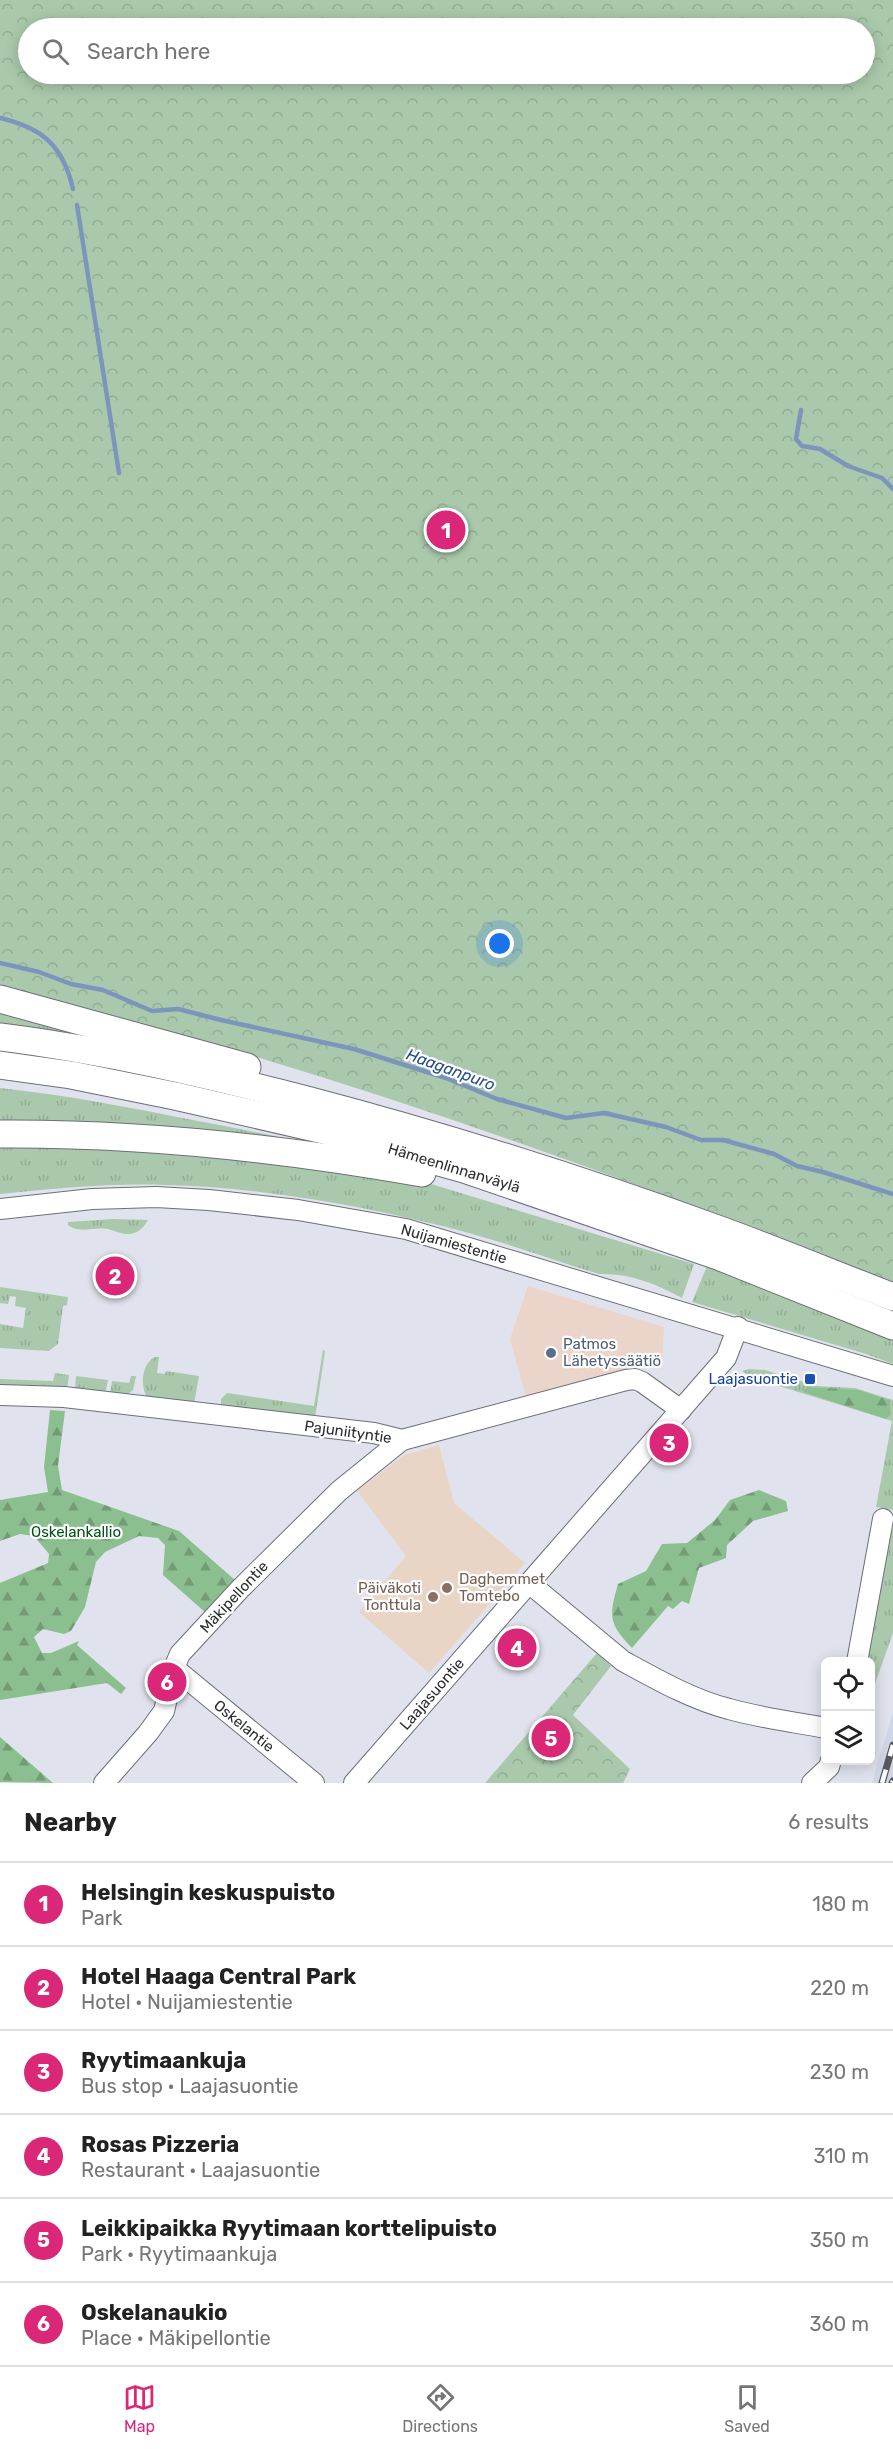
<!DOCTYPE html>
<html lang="en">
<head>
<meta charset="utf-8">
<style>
  :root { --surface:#fff; --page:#f2f2f2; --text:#222; --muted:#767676; --line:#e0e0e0; --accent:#db2777 }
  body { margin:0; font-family:Rubik,sans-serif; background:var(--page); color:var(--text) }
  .controls { position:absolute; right:18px; bottom:18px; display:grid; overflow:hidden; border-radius:9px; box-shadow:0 3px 15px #0003 }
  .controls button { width:54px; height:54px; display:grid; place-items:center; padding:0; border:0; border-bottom:2px solid var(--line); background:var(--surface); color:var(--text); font:30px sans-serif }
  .you { position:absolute; left:500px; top:944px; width:21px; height:21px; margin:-15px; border:4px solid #fff; border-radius:50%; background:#1a73e8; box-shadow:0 0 0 9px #1a73e833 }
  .badge { display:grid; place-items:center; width:39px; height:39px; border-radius:50%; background:var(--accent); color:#fff; font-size:20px; font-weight:700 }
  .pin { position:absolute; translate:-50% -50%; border:3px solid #fff; box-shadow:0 2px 6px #0006 }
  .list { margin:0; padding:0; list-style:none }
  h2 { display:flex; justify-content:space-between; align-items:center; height:78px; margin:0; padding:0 24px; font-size:26px }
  h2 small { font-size:20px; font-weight:400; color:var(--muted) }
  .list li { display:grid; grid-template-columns:39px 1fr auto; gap:18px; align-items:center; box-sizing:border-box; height:84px; padding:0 24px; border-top:2px solid var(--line) }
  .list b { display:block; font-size:22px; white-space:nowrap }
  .list p { margin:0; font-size:20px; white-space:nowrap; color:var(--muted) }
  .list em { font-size:20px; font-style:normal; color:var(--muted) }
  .icon { flex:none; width:33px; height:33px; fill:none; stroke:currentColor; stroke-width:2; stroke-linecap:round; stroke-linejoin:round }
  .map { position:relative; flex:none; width:893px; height:1783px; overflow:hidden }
  .search { position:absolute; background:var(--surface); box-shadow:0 3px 15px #0003; left:18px; right:18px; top:18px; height:66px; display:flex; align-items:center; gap:15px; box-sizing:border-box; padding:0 21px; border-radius:33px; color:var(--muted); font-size:22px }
  .sheet { height:582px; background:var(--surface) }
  nav { display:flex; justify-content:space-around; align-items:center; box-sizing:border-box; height:84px; border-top:2px solid var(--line); background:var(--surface); font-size:16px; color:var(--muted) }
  nav a { display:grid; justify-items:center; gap:3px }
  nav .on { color:var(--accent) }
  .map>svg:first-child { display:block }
  .commercial { fill:#ebd4c9 }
  .built { fill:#d1d6e7 }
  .education { fill:#e9d5c6 }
  .grass { fill:url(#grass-tufts) }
  .forest { fill:url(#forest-firs) }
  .park { fill:url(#park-crowns); fill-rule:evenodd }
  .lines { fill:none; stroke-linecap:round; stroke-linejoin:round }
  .stream { stroke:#7c95bc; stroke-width:4.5 }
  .minor-casing { stroke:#6c6f78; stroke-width:22 }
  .highway-casing { stroke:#6c6f78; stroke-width:29 }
  .minor { stroke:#fff; stroke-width:20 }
  .highway { stroke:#fff; stroke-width:27 }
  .rail-casing { stroke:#57585e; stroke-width:7 }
  .rail { stroke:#fff; stroke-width:4.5; stroke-dasharray:14; stroke-linecap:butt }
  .service-dot { fill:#5c6f8a; stroke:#fff; stroke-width:2 }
  .transit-dot { fill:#1a4fb4; stroke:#fff; stroke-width:2 }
  .education-dot { fill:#8d6e63; stroke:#fff; stroke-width:2 }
  .labels { text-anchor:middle; stroke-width:4.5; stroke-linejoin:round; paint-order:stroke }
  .street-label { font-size:15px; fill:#2c2d31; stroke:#fff }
  .service-label { font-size:15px; fill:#4e5e75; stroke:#fff; text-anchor:start }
  .transit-label { font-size:15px; fill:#164399; stroke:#fff; text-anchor:end }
  .park-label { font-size:15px; fill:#005419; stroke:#fff }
  .education-label { font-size:15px; fill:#785e54; stroke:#fff; text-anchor:start }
  .water-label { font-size:16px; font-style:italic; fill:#244d8d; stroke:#fff }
</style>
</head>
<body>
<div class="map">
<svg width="893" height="1783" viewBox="0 0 893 1783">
  <defs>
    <pattern id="grass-tufts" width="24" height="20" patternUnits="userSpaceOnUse" patternTransform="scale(1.5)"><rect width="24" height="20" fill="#aac9ac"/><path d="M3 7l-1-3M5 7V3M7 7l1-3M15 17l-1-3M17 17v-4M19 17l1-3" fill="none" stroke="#92ad94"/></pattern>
    <pattern id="forest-firs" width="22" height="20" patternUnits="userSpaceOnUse" patternTransform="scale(1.5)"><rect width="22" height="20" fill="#8cbf90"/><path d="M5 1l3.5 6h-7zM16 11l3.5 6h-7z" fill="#739c76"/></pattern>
    <pattern id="park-crowns" width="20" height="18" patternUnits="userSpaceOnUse" patternTransform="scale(1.5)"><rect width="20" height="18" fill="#aac9ac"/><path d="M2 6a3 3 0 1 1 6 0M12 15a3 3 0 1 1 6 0" fill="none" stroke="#92ad94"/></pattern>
  </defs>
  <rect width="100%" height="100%" fill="#e0e3ed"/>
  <polygon class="commercial" points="528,1286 664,1327 662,1366 628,1368 526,1397 510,1339"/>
  <polygon class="built" points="893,1713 893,1783 872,1783 877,1765"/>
  <polygon class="education" points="439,1445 454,1503 525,1563 429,1673 359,1612 406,1556 357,1491 404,1455"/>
  <g class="grass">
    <polygon points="0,1007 193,1057 0,1023"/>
    <path d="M0,1088c67,7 132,20 198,33 53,10 104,20 156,33l-354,-27z"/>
    <path d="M0,1144h126l292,36 276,84 -12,34c-25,-14 -53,-25 -83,-24 -43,-13 -87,-29 -130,-41 -96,-26 -207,-46 -305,-48 -55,-2 -110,4 -164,9z"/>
    <path d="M113,1219l35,1c-4,6 -7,11 -14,13 -8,3 -16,-1 -23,-3 -14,-5 -31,5 -43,-5v-3z"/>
    <polygon points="707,1266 893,1338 893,1364 866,1354 692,1302"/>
    <polygon points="0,1287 68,1297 67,1305 63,1306 58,1344 49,1351 0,1348 0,1324 23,1328 26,1308 15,1306 16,1297 10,1296 8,1304 0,1303"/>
    <polygon points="323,1350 325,1351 315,1418 221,1407 221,1399 227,1393 314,1406"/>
    <path d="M155,1357h4l-2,16 8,1 1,-3 33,5 -5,28 -46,-5c-8,-12 -7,-35 7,-42z"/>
    <polygon points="749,1369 765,1370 817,1386 855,1388 893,1400 893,1510 876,1507 892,1421 753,1378 742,1371"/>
    <polygon points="55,1373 69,1375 67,1390 0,1389 0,1379 53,1381"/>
    <polygon points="76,1376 108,1380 105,1394 75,1390"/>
    <polygon points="131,1376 136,1376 133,1390 128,1394 110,1394 112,1381 129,1383"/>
    <polygon points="893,1525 893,1633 871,1695 870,1662 865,1662"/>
  </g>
  <g class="forest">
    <polygon points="807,1387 858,1390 889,1400 891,1414 886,1419 803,1392"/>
    <polygon points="50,1410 65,1411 58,1466 62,1490 179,1531 235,1580 206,1613 163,1575 165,1545 158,1538 139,1536 105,1552 96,1562 85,1607 71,1631 64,1634 43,1629 34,1637 42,1653 51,1653 79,1641 77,1645 126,1688 121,1694 107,1683 0,1700 0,1583 48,1563 49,1554 34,1536 20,1534 0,1541 0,1500 48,1492 44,1467"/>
    <path d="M759,1490l27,11 2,10 -35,10 -26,24 -1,13 -27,10 -10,36 -7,-3 -9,8 -5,-3 -36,42c-24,-25 -23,-32 -14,-64l28,-13 16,-27 25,-1 28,-23 15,-20z"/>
    <polygon points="0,1737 53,1783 0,1782"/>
  </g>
  <g class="park">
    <path d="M0,0h893v1283c-292,-115 -588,-222 -893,-296zM28,28h836v46h-836z"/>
    <polygon points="597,1653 611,1666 573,1715 630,1769 623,1783 485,1783"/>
  </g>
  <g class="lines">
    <g class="stream">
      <path d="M0,118c42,10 63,27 73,71"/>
      <polyline points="77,205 119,473"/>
      <polyline points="801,410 796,439 802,446 820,449 848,466 882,478 893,489"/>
      <polyline points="0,963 39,972 71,984 103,990 152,1011 178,1009 221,1020 354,1049 446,1078 497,1099 566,1118 604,1113 666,1127 701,1140 723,1140 774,1154 797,1166 823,1172 893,1194"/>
    </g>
    <defs>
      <g id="minor">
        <polyline points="0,1209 92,1199 156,1197 209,1200 298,1210 406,1229 893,1376"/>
        <polyline points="0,1395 64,1397 374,1433 402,1440 626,1380 635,1379 642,1382 681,1410"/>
        <path d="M529,1583l94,78c33,18 70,39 106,48 32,9 65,13 97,19"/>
        <polyline points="857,1662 883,1519"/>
        <polyline points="174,1668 314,1783"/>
        <polyline points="104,1783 148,1733 164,1711 174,1668 180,1654 240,1589 339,1491 402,1440"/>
        <polyline points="354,1783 726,1358 738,1327"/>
        <polyline points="812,1783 829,1767 831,1760"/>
      </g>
      <g id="highway">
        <polyline points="0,999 247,1067"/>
        <path d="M0,1037c104,13 206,37 307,63 141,37 279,81 416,131 57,21 113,44 170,66"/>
        <polyline points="0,1065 71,1075 175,1096 324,1130 464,1169 718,1256 893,1326"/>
        <path d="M0,1134c143,-1 281,14 422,39"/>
      </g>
    </defs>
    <use href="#minor" class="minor-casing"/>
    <use href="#highway" class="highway-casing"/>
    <use href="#minor" class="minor"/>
    <use href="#highway" class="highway"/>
    <defs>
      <g id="rail">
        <polyline points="882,1783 893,1745"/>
        <polyline points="892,1783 893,1781"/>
      </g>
    </defs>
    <use href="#rail" class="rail-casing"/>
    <use href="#rail" class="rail"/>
  </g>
  <circle class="service-dot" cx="551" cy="1353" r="6"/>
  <rect class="transit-dot" x="804" y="1373" width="12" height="12" rx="3"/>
  <g class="education-dot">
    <circle cx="447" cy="1588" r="6"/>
    <circle cx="433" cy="1597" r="6"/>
  </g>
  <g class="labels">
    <g class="street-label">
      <text transform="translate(454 1168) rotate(17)" y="5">Hämeenlinnanväylä</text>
      <text transform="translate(454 1244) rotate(16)" y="5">Nuijamiestentie</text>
      <text transform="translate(348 1432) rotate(8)" y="5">Pajuniityntie</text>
      <text transform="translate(234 1597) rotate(-47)" y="5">Mäkipellontie</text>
      <text transform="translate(432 1694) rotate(-49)" y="5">Laajasuontie</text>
      <text transform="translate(244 1726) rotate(39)" y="5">Oskelantie</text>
    </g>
    <g class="service-label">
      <text x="563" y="1349">Patmos<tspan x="563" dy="17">Lähetyssäätiö</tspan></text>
    </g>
    <g class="transit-label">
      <text x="798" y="1384">Laajasuontie</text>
    </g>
    <g class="park-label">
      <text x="76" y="1537">Oskelankallio</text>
    </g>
    <g class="education-label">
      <text x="459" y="1584">Daghemmet<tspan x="459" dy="17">Tomtebo</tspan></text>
      <text x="421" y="1593" text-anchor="end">Päiväkoti<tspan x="421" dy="17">Tonttula</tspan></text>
    </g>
    <g class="water-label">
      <text transform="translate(451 1069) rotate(20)" y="6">Haaganpuro</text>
    </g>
  </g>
</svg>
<div class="controls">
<button><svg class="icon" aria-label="locate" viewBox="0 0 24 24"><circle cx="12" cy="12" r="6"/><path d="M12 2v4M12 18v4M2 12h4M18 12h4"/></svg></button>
<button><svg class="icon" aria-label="layers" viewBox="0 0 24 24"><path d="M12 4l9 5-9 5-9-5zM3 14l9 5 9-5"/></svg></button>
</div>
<div class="you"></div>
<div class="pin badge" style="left:446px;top:530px">1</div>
<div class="pin badge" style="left:115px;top:1276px">2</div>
<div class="pin badge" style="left:669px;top:1443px">3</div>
<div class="pin badge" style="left:517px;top:1648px">4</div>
<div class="pin badge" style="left:551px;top:1738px">5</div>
<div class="pin badge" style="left:167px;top:1682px">6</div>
<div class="search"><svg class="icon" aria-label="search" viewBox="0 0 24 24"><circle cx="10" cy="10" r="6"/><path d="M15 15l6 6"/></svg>Search here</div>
</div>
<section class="sheet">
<h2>Nearby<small>6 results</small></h2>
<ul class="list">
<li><span class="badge">1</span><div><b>Helsingin keskuspuisto</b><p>Park</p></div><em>180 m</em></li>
<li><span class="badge">2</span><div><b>Hotel Haaga Central Park</b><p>Hotel · Nuijamiestentie</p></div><em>220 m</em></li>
<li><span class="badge">3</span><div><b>Ryytimaankuja</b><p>Bus stop · Laajasuontie</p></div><em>230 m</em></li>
<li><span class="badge">4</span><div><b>Rosas Pizzeria</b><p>Restaurant · Laajasuontie</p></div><em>310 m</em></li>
<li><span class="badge">5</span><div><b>Leikkipaikka Ryytimaan korttelipuisto</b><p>Park · Ryytimaankuja</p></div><em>350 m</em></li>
<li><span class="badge">6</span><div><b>Oskelanaukio</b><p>Place · Mäkipellontie</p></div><em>360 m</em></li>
</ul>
</section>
<nav>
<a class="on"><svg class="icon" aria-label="map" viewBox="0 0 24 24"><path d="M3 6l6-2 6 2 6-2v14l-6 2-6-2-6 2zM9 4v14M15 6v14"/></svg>Map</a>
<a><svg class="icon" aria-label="directions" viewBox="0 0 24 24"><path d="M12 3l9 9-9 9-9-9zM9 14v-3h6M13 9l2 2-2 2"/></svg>Directions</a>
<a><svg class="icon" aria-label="saved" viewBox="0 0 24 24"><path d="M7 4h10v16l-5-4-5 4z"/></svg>Saved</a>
</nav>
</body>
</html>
